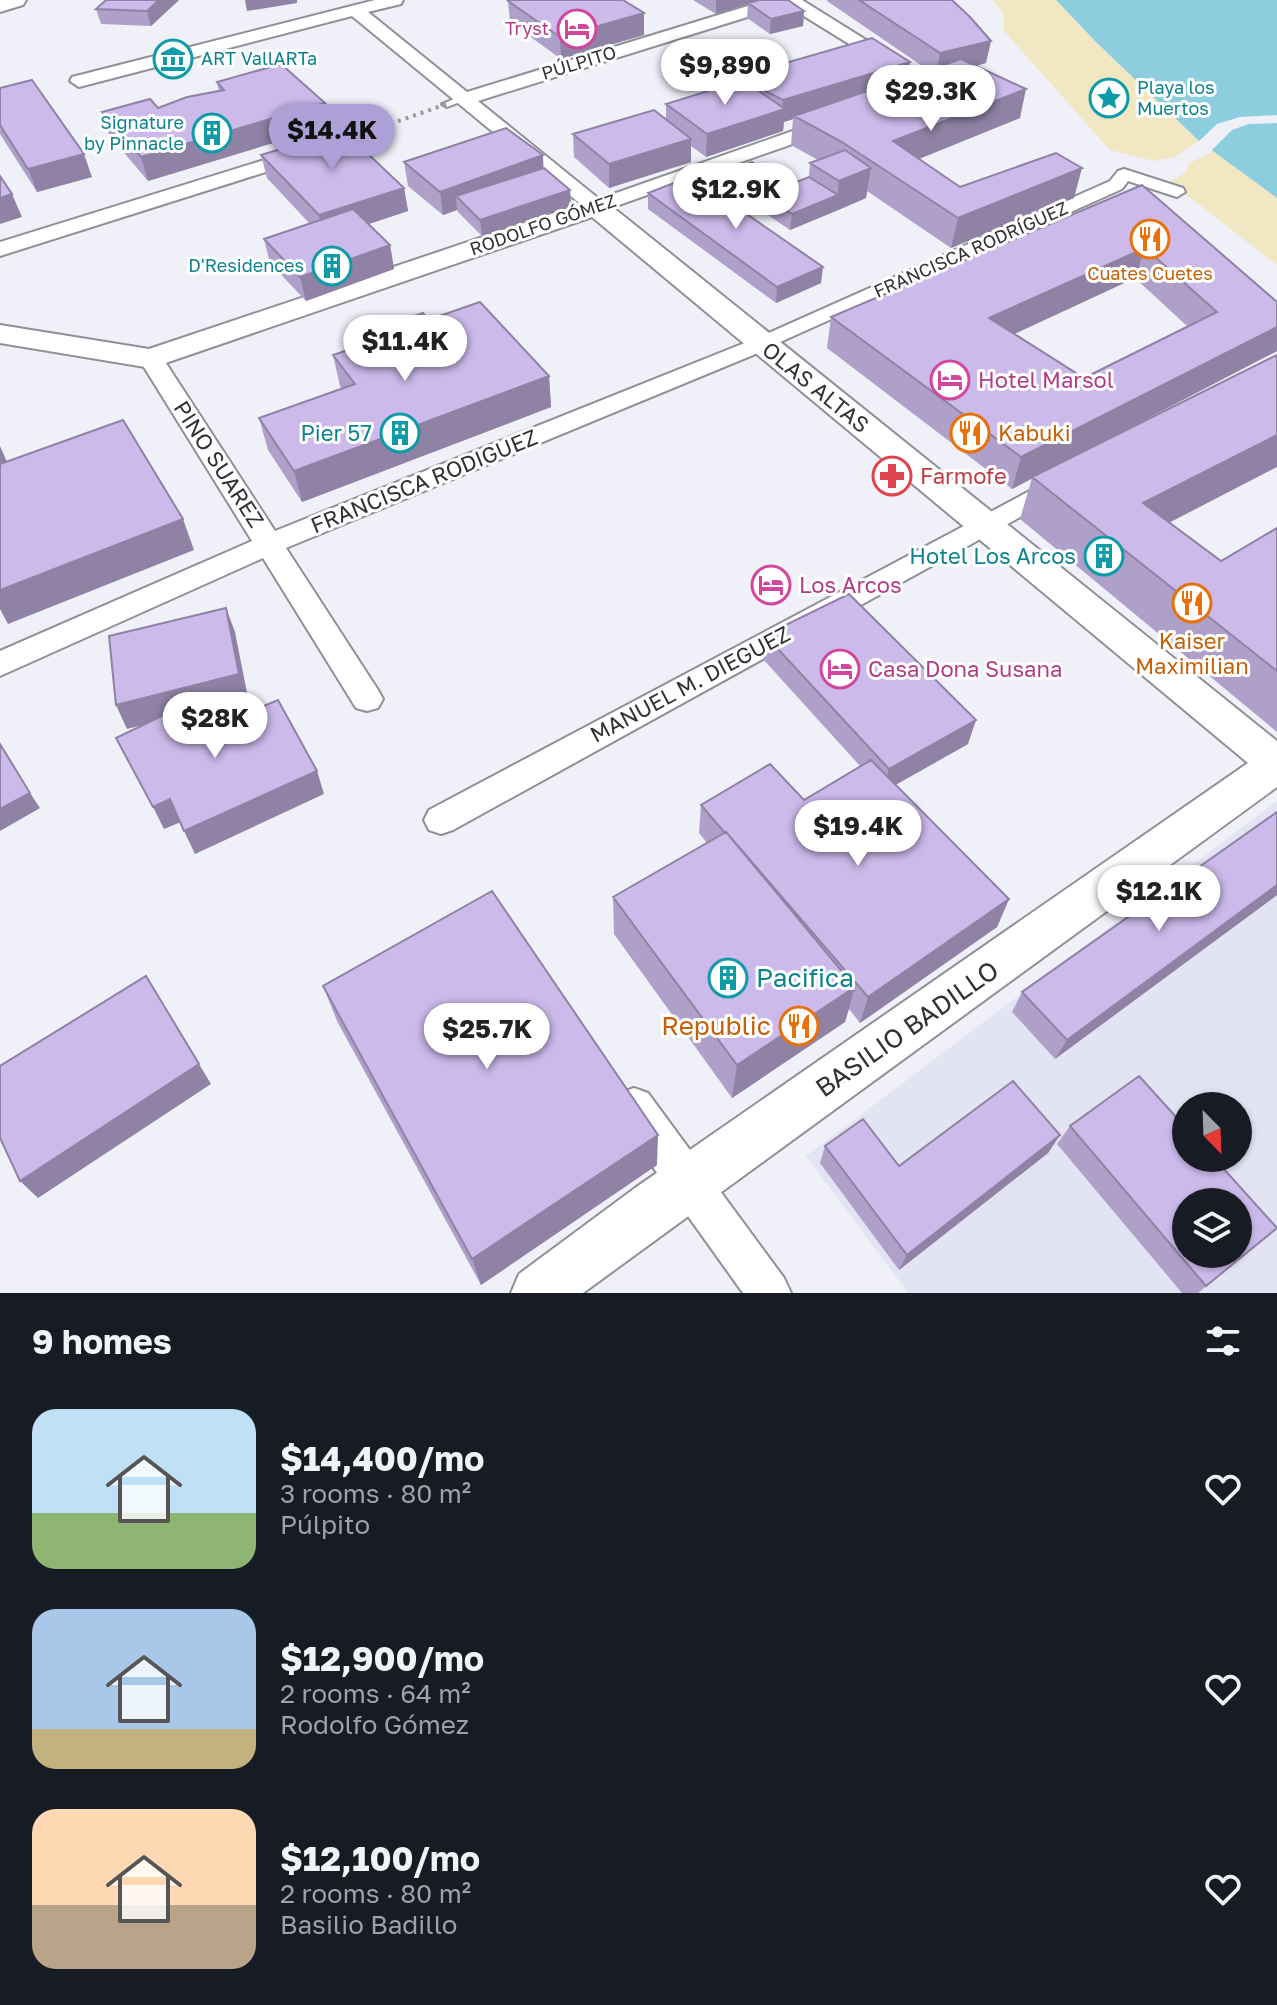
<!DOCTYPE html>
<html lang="en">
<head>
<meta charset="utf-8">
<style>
	body { margin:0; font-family:"Golos Text",sans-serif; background:#20242c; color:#f1f3f6; height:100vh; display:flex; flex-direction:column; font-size:30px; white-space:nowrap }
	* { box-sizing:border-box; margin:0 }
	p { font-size:26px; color:#9ea1a6 }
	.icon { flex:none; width:44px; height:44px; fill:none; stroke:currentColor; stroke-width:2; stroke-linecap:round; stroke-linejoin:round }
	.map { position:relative; height:1293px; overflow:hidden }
	.details { display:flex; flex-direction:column; background:#171b24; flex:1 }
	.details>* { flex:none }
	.needle { width:52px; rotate:157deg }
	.tools { position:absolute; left:1172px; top:1092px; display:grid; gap:16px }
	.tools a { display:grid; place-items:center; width:80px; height:80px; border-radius:50%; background:#171b24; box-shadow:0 2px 6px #0004; font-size:40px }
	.price { position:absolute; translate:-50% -68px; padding:0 18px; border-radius:28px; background:#fff; color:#222; font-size:26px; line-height:52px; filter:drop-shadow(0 2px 4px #0008) }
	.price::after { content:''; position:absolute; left:50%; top:48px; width:24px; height:18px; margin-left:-12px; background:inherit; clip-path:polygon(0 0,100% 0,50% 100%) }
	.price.selected { background:#aca0d7; color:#111 }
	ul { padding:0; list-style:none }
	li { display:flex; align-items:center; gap:24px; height:200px; padding:0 32px }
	li span { display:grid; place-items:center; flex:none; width:224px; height:160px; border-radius:24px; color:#555 }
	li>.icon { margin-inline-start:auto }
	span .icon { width:96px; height:96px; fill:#fffc; stroke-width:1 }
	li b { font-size:34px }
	h2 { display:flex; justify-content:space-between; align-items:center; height:96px; padding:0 32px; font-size:34px }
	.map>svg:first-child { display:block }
</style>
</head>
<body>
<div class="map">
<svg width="1277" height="1293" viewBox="0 0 1277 1293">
	<rect width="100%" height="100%" fill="#eff0f8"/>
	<path fill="#e3e4f3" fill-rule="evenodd" d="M 1277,801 L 1277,1293 L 908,1293 L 806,1156 ZM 1186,1106 L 1238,1106 L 1238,1158 L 1186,1158 ZM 1186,1202 L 1238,1202 L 1238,1254 L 1186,1254 Z"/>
	<path fill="#f1e7c2" d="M 992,0 L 1056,0 L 1095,41 L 1199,141 L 1174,157 L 1154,161 L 1110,150 L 1004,31 L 1004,14 Z
		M 1213,151 L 1277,198 L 1277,265 L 1170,182 L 1186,172 L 1188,164 Z"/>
	<path fill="#8dcede" d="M 1056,0 L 1277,0 L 1277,198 L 1199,141 L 1095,41 Z"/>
	<path fill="#eff0f8" d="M 1277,115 L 1277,123 L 1249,124 L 1232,130 L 1209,153 L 1196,144 L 1217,124 L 1240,117 Z"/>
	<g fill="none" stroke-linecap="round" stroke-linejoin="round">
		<g stroke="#8f9097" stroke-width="4">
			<path id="service" d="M 459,97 L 468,99 L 447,107 L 442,104 Z"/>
		</g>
		<g stroke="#8f9097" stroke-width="4">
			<path id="pedestrian" d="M 1124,169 L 1183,188 L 1185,192 L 1177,197 L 1128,181 L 1122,189 L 769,347 L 755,347 L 752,343 L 755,339 L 1110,181 L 1118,171 Z"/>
		</g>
		<g stroke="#8f9097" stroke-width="4">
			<path id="minor" d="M 375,0 L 403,0 L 401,4 L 368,12 L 467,92 L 767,0 L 802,0 L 943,88 L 941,92 L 927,92 L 786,5 L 478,101 L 599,199 L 824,120 L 838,120 L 841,124 L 838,128 L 596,213 L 589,211 L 352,16 L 79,87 L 70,81 L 72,77 Z
				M 303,148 L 310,150 L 313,154 L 310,158 L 0,256 L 0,242 Z
				M 762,336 L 770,338 L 774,343 L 770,348 L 286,548 L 378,690 L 383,699 L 378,708 L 367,711 L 356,708 L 263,558 L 0,676 L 0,651 L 252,541 L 139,359 L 142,354 L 160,354 L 275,531 Z
				M 1060,475 L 1069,478 L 1073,484 L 1069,490 L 453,830 L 441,834 L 429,830 L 424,820 L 429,810 Z
				M 634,1088 L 648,1093 L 784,1278 L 791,1293 L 743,1293 L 620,1121 L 614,1107 L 620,1093 Z"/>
		</g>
		<g stroke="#8f9097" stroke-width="4">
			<path id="tertiary" d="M 596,199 L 605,201 L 1277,741 L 1277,787 L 583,1293 L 511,1293 L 519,1274 L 635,1188 L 1248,763 L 592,217 L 151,368 L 0,343 L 0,325 L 149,349 Z"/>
		</g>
		<g stroke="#8f9097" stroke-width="4">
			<path id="primary" d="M 0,0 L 26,0 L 23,5 L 0,12 Z"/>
		</g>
		<use href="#service" fill="#fff" fill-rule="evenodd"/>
		<use href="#pedestrian" fill="#fff" fill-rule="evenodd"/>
		<use href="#minor" fill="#fff" fill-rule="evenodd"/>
		<use href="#tertiary" fill="#fff" fill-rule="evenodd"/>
		<use href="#primary" fill="#fff" fill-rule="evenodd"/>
		<path stroke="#99999f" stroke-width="4" stroke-dasharray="3 5" stroke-linecap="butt" d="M 330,145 L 447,104"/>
	</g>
	<path fill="#afa0ca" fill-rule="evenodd" d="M 106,0 L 179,0 L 151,26 L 101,24 L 96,9 Z
		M 693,0 L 788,0 L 804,11 L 803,26 L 770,34 L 747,18 L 748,4 L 716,14 Z
		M 827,0 L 952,0 L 986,63 L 976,66 L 1020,118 L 919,159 L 960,187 L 1074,198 L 951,248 L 867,191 L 866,198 L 790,230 L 762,211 L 762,209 L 758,210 L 742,200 L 732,204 L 821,283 L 776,303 L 648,209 L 648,193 L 706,186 L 707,178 L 786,184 L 786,186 L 809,177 L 810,163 L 818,160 L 791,145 L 793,119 L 784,122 L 783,131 L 706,157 L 691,146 L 691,162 L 609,188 L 574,157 L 573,134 L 666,120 L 666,104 L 746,83 L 747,74 L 910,62 L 908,77 L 928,70 L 827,1 Z
		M 508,1 L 644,13 L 644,35 L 561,59 L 510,22 Z
		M 217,82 L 325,103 L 329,126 L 148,181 L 109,135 L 102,112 L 158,108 L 219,91 Z
		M 0,88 L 92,177 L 37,192 L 0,134 Z
		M 261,155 L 404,188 L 408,211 L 368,224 L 390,245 L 394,269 L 306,301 L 270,263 L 264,239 L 310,224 L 267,178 Z
		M 404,162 L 544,168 L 570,190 L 571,206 L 482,236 L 458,212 L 457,210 L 443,215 L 408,186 Z
		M 1142,185 L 1277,302 L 1277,351 L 1085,450 L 1169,522 L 1221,561 L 1277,528 L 1277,732 L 1020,519 L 1032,478 L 1012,489 L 827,348 L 831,317 ZM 1135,278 L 1187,326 L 1084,378 L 1014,334 Z
		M 428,320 L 549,376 L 551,407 L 302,502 L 268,450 L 259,418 L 342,389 L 340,386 L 333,355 L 370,342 L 368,332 Z
		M 765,635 L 968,744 L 895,785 L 1009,899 L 997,927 L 860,1023 L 849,1009 L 845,1022 L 732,1098 L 614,934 L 613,897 L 707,843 L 699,833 L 701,805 L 804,800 L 860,766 L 763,659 Z
		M 1277,812 L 1277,895 L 1055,1059 L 1012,1012 L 1022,992 Z
		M 323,986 L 657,1165 L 481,1285 L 337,1021 Z
		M 1070,1126 L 1277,1228 L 1198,1293 L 1182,1293 L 1057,1144 Z
		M 1060,1135 L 1048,1153 L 899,1270 L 820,1163 L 825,1146 L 899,1166 Z"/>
	<path fill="#8f82a4" d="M 159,0 L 179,0 L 151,26 L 147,11 Z
		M 245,0 L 297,0 L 297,3 L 247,11 Z
		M 716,0 L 760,0 L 716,14 Z
		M 804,11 L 803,26 L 770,34 L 771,19 Z
		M 644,13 L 644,35 L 561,59 L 560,37 Z
		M 991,41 L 986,63 L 936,76 L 940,53 Z
		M 910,62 L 907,84 L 794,116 L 793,119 L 784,122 L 783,131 L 706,157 L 707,134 L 783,109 L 783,100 Z
		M 1026,89 L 1020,118 L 889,171 L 893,141 Z
		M 325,103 L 329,126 L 148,181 L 141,157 Z
		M 691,139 L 691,162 L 609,188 L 609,164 Z
		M 84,154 L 92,177 L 37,192 L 28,169 Z
		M 543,155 L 544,178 L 456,196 L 457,210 L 443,215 L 440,192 Z
		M 871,168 L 866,198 L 836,211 L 839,181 Z
		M 1082,168 L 1074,198 L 951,248 L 958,218 Z
		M 743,184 L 742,200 L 724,207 L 725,191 Z
		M 786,184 L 785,200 L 763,195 L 762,209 L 758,210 L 759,194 Z
		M 404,188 L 408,211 L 324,239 L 319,215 Z
		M 570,190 L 571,206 L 482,236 L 480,220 Z
		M 12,194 L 22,217 L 0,224 L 0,198 Z
		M 838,195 L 836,211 L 790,230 L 792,214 Z
		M 390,245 L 394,269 L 306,301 L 300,277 Z
		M 1145,248 L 1135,278 L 982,349 L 989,318 Z
		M 823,267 L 821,283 L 776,303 L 777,287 Z
		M 1277,327 L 1277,351 L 1012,489 L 1021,457 Z
		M 549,376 L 551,407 L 302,502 L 294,471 Z
		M 1277,435 L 1277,467 L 1126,545 L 1143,503 Z
		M 0,446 L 16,482 L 0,488 Z
		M 183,519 L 194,550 L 8,624 L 0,609 L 0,590 Z
		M 226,608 L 235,632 L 248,698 L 127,729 L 116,705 Z
		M 976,720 L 968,744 L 883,792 L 889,769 Z
		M 317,771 L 324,794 L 195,854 L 184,831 Z
		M 30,793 L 40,808 L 0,831 L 0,809 Z
		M 170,799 L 181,822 L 164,829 L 153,807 Z
		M 1277,885 L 1277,895 L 1055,1059 L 1067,1040 Z
		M 1009,899 L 997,927 L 860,1023 L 868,997 Z
		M 146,976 L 211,1084 L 38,1198 L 20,1181 Z
		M 855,987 L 845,1022 L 732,1098 L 737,1065 Z
		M 658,1135 L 657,1165 L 481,1285 L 472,1259 Z
		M 1060,1135 L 1048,1153 L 899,1270 L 907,1255 Z"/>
	<path fill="#ccbaeb" stroke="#8f82a4" stroke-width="2" fill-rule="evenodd" d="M 106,0 L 159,0 L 147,11 L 96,9 Z
		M 511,0 L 623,0 L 644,13 L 560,37 L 508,1 Z
		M 760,0 L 788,0 L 804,11 L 771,19 L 748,3 Z
		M 859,0 L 952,0 L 970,17 L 991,41 L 940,53 Z
		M 872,38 L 910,62 L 783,100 L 765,91 L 747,74 Z
		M 961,59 L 1026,89 L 893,141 L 960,187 L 1056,153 L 1082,168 L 958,218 L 842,142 L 794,116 Z
		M 281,64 L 325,103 L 141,157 L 102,112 L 150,99 L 158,108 L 187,97 L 224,90 L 217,82 Z
		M 32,80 L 84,154 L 28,169 L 0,125 L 0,88 Z
		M 743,80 L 785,109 L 707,134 L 666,104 Z
		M 654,110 L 691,139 L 609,164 L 573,134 Z
		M 506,128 L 543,155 L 440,192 L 404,162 Z
		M 343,130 L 404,188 L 319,215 L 261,155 Z
		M 845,150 L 871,168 L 839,181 L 810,163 Z
		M 752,162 L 786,184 L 759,194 L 743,184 L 725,191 L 707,178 Z
		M 544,168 L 570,190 L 480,220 L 456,196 Z
		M 0,176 L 12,194 L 0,198 Z
		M 692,176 L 823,267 L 777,287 L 648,193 Z
		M 809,177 L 838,195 L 792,214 L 763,195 Z
		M 1142,185 L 1277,302 L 1277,327 L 1021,457 L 831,317 ZM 1145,248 L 1217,312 L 1084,378 L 989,318 Z
		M 353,209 L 390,245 L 300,277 L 264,239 Z
		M 480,302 L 549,376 L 294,471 L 259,418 L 355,384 L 333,355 L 375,341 L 368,332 L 423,313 L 428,320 Z
		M 1277,355 L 1277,435 L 1143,503 L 1221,561 L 1277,528 L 1277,671 L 1032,477 Z
		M 123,420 L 183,519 L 0,590 L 0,464 Z
		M 849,594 L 976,720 L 889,769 L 765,635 Z
		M 226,608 L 239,674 L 116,705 L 109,636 Z
		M 195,700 L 212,728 L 278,700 L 317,771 L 184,831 L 170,799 L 153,807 L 116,738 Z
		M 0,744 L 30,793 L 0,809 Z
		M 871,760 L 1009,899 L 868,997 L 726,832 L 725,833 L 701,805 L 770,764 L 804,800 Z
		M 1277,812 L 1277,885 L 1067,1040 L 1022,992 Z
		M 726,832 L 855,987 L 737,1065 L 613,897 Z
		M 492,891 L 658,1135 L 472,1259 L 323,986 Z
		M 146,976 L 199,1064 L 20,1181 L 0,1138 L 0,1066 Z
		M 1139,1076 L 1186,1128 L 1186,1158 L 1214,1158 L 1277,1228 L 1206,1286 L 1070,1126 ZM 1186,1202 L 1238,1202 L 1238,1254 L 1186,1254 Z
		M 1013,1081 L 1060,1135 L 907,1255 L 825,1146 L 863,1119 L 899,1166 Z"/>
	<defs>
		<g id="hotel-ring" transform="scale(2)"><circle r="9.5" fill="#fff" stroke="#d1479c" stroke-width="1.5"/><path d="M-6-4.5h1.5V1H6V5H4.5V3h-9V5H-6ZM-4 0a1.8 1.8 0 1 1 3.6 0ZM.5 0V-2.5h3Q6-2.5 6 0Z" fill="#d1479c"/></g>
		<g id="museum-ring" transform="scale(2)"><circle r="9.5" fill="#fff" stroke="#0f9aa8" stroke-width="1.5"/><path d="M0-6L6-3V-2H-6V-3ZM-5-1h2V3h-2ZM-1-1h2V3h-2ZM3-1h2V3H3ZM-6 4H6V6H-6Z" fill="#0f9aa8"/></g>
		<g id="sight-ring" transform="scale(2)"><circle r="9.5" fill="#fff" stroke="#0f9aa8" stroke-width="1.5"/><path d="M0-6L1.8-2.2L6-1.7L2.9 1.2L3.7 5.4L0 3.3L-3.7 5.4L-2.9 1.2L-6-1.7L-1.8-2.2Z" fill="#0f9aa8"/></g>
		<g id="building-ring" transform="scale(2)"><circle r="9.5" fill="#fff" stroke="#0f9aa8" stroke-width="1.5"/><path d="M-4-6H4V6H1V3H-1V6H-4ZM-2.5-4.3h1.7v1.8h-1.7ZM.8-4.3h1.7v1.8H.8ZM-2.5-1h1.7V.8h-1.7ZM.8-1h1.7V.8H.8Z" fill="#0f9aa8"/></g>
		<g id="restaurant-ring" transform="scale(2)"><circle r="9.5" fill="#fff" stroke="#e8710a" stroke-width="1.5"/><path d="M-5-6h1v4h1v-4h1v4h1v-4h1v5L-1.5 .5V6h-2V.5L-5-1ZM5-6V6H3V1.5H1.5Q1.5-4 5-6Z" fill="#e8710a"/></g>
		<g id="pharmacy-ring" transform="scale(2)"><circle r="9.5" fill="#fff" stroke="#e0444e" stroke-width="1.5"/><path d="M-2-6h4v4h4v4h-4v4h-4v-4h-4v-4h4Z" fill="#e0444e"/></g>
	</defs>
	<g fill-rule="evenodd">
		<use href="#hotel-ring" x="577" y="29"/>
		<use href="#museum-ring" x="173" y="59"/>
		<use href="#sight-ring" x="1109" y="98"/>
		<use href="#building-ring" x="212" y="133"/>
		<use href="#restaurant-ring" x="1150" y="239"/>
		<use href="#building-ring" x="332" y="266"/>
		<use href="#hotel-ring" x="950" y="380"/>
		<use href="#building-ring" x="400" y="433"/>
		<use href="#restaurant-ring" x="970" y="433"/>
		<use href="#pharmacy-ring" x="892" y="476"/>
		<use href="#building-ring" x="1104" y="556"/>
		<use href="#hotel-ring" x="771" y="585"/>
		<use href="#restaurant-ring" x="1192" y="603"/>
		<use href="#hotel-ring" x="840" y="669"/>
		<use href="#building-ring" x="728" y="978"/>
		<use href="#restaurant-ring" x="799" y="1026"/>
	</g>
	<g text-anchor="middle" stroke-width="6" stroke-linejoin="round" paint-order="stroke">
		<g font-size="18" fill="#b23c85" stroke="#fff" text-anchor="end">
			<text x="549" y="35">Tryst</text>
		</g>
		<g font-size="18" fill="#0d838f" stroke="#fff" text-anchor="start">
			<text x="201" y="65">ART VallARTa</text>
			<text x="1137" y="94">Playa los<tspan x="1137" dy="21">Muertos</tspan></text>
			<text x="184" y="129" text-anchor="end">Signature<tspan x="184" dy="21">by Pinnacle</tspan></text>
			<text x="304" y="272" text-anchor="end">D'Residences</text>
		</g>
		<g font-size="18" fill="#323236" stroke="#fff">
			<text transform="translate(579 63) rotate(-17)" y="6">PÚLPITO</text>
			<text transform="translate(543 225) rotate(-19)" y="6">RODOLFO GÓMEZ</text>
			<text transform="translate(971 250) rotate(-24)" y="6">FRANCISCA RODRÍGUEZ</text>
		</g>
		<g font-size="18" fill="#c56008" stroke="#fff">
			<text x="1150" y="280">Cuates Cuetes</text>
		</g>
		<g font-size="22" fill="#b23c85" stroke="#fff" text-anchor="start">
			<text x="978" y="388">Hotel Marsol</text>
			<text x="799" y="593">Los Arcos</text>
			<text x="868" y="677">Casa Dona Susana</text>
		</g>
		<g font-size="22" fill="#323236" stroke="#fff">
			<text transform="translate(816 387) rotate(39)" y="8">OLAS ALTAS</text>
			<text transform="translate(219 464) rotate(57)" y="8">PINO SUAREZ</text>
			<text transform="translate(424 481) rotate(-22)" y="8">FRANCISCA RODIGUEZ</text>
			<text transform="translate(690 684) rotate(-28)" y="8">MANUEL M. DIEGUEZ</text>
		</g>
		<g font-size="22" fill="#0d838f" stroke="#fff" text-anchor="end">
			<text x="372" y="441">Pier 57</text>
			<text x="1076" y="564">Hotel Los Arcos</text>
		</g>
		<g font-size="22" fill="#c56008" stroke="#fff" text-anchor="start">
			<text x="998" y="441">Kabuki</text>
			<text x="1192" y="649" text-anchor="middle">Kaiser<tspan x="1192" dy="25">Maximilian</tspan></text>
		</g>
		<g font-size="22" fill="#be3a42" stroke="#fff" text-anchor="start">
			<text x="920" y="484">Farmofe</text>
		</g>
		<g font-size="26" fill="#0d838f" stroke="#fff" text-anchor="start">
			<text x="756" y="987">Pacifica</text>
		</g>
		<g font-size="26" fill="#c56008" stroke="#fff" text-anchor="end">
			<text x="771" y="1035">Republic</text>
		</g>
		<g font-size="26" fill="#323236" stroke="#fff">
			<text transform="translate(907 1029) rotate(-35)" y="9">BASILIO BADILLO</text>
		</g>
	</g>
</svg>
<div class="tools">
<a><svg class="needle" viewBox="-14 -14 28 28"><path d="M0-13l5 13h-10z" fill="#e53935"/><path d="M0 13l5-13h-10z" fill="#9ea1a6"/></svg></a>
<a><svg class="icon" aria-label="layers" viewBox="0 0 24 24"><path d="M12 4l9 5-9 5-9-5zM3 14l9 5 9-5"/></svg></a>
</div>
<b class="price" style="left:725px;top:107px">$9,890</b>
<b class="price" style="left:931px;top:133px">$29.3K</b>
<b class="price selected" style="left:332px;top:172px">$14.4K</b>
<b class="price" style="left:736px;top:231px">$12.9K</b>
<b class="price" style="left:405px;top:383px">$11.4K</b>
<b class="price" style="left:215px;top:760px">$28K</b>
<b class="price" style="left:858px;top:868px">$19.4K</b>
<b class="price" style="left:1159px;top:933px">$12.1K</b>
<b class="price" style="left:487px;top:1071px">$25.7K</b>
</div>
<section class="details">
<h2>9 homes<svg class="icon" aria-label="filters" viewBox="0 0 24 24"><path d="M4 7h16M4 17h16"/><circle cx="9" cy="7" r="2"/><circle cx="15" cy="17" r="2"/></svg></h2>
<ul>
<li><span style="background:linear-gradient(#bfe0f5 65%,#8fb573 0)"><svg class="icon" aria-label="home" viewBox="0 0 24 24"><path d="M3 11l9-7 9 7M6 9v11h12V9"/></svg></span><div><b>$14,400/mo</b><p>3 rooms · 80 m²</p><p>Púlpito</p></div><svg class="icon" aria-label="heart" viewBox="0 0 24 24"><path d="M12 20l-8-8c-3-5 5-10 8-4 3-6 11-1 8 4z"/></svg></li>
<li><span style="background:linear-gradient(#a9c7e8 75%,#c2b280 0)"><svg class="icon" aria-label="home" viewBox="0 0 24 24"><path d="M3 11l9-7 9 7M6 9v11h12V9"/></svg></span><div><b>$12,900/mo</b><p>2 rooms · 64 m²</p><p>Rodolfo Gómez</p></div><svg class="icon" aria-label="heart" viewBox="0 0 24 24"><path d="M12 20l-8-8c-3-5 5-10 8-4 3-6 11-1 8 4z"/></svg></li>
<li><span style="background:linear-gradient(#ffd9b3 60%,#b9a48a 0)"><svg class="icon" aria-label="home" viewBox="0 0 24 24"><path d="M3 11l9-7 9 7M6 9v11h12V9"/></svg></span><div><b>$12,100/mo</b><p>2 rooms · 80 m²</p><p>Basilio Badillo</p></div><svg class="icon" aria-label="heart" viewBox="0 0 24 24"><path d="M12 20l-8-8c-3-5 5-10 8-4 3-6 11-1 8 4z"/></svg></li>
</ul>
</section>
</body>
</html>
